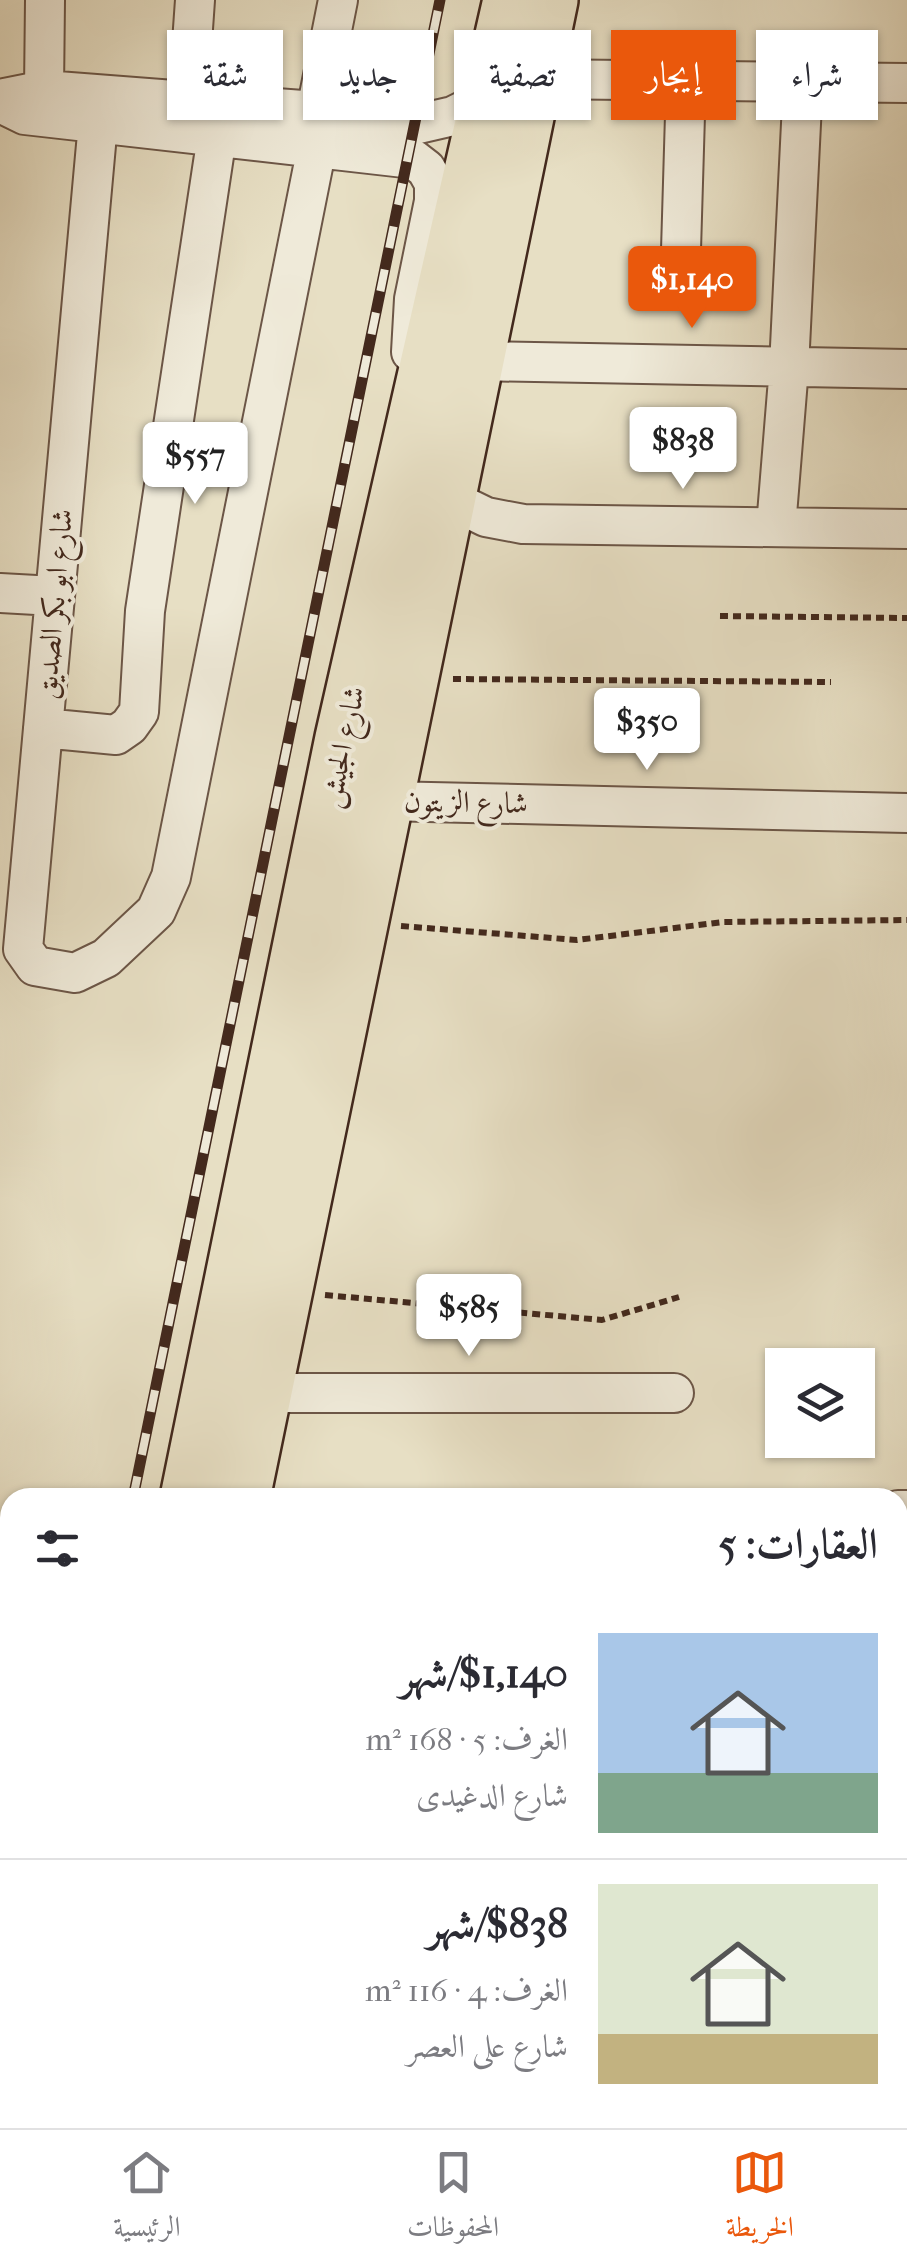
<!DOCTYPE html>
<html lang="ar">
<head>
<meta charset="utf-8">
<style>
	body { margin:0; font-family:"IM FELL French Canon",Amiri,serif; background:#f7f7f7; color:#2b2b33; direction:rtl; height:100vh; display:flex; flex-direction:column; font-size:38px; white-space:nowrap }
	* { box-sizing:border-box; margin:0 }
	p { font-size:32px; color:#7c7c81 }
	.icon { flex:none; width:55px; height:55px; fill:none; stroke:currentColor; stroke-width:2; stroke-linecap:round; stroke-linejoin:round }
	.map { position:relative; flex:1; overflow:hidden; direction:ltr }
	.drawer { position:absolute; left:0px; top:1488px; width:908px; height:642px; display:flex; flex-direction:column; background:#fff; border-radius:30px 30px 0 0; box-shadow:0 2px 8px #0004; direction:rtl }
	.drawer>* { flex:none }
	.top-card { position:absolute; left:30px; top:30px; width:848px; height:90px; direction:rtl; display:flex; gap:20px }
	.buttons { position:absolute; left:765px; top:1348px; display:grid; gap:20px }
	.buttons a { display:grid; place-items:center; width:110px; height:110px; border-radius:0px; background:#fff; box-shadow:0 2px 8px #0004; font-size:50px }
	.price { position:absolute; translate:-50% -85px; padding:0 22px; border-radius:10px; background:#fff; color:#222; font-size:32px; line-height:65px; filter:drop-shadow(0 2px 5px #0008) }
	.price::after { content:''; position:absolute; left:50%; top:60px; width:30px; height:22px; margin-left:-15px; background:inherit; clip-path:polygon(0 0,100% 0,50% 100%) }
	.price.current { background:#ea580c; color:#fff }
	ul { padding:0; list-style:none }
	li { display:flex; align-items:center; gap:30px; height:250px; padding:0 30px }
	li+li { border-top:2px solid #e1e1e2 }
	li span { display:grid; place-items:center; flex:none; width:280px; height:200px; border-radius:0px; color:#555 }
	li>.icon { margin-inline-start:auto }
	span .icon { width:120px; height:120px; fill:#fffc; stroke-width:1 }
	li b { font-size:42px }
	h2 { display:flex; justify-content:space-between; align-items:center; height:120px; padding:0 30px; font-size:42px }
	.chip { padding:0 35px; border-radius:0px; background:#fff; box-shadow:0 2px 8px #0004; font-size:35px; line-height:90px }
	.chip.current { background:#ea580c; color:#fff }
	.dock { display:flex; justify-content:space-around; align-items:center; height:140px; border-top:2px solid #e1e1e2; background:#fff; font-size:28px; color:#7c7c81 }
	.dock a { display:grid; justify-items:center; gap:5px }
	.dock .current { color:#ea580c }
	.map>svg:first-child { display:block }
</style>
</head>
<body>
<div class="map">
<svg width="907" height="2128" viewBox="0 0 907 2128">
	<rect width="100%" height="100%" fill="#e7dfc4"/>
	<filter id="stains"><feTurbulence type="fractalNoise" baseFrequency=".002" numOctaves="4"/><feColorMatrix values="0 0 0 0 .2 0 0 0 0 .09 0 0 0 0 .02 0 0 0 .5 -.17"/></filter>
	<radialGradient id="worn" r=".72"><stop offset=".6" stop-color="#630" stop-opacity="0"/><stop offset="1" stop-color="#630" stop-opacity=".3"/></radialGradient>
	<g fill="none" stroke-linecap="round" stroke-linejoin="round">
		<g stroke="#6c5647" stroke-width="42">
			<path id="minor" d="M 534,79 L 907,83
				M 44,90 L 45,0
				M 0,99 L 44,90 L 316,111 L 414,125 L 453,116 L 475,105 L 494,87
				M 188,100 L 195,0
				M 0,103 L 25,115 L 413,159 L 426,169 L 434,183 L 434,201 L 414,299 L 411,352
				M 316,111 L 338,0
				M 98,123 L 23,949 L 35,966 L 75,973 L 106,958 L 156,911 L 171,877 L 317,147
				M 681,250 L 686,81
				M 476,361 L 907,369
				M 447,498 L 486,517 L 523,524 L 907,529
				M 776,527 L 789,367 L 803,83
				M 0,593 L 54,596
				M 43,728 L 116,735 L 129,726 L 139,712 L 145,611 L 217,136
				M 385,801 L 907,813
				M 264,1393 L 674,1393
				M 898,1510 L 907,1510
				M 898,1600 L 907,1599"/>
		</g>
		<g stroke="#43291d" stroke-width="60">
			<path id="primary" d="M 188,1498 L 343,738 L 511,0
				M 242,1498 L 550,0
				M 60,2128 L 62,2120
				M 113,2128 L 113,2120"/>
		</g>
		<path stroke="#43291d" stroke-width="6" stroke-dasharray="8 5" stroke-linecap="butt" d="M 720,616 L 907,618
			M 453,679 L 831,682
			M 401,926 L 577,940 L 723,922 L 907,920
			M 325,1295 L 602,1320 L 679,1297"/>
		<use href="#minor" stroke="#efead9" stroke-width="38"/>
		<use href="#primary" stroke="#e7dfc4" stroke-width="55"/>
		<g stroke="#43291d" stroke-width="11">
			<path id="rail" d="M 133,1498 L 440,0
				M 5,2128 L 10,2101"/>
		</g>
		<use href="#rail" stroke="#efead9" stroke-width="8" stroke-dasharray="22" stroke-linecap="butt"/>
	</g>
	<g text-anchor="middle" stroke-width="8" stroke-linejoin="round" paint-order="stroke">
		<g font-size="30" fill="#43291d" stroke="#efead9">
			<text transform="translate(54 604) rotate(-85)" y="10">شارع ابو بكر الصديق</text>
			<text transform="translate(342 747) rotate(-78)" y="10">شارع الجيش</text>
			<text transform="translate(466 802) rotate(1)" y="10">شارع الزيتون</text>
		</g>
	</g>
	<rect width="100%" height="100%" filter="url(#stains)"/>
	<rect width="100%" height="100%" fill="url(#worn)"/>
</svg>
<div class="buttons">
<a><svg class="icon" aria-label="layers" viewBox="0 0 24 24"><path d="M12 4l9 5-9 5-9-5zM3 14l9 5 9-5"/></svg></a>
</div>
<b class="price current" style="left:692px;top:331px">$1,140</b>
<b class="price" style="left:683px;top:492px">$838</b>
<b class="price" style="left:195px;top:507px">$557</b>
<b class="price" style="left:647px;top:773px">$350</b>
<b class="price" style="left:469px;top:1359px">$585</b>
<div class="top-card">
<a class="chip">شراء</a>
<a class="chip current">إيجار</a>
<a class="chip">تصفية</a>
<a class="chip">جديد</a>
<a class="chip">شقة</a>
</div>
<section class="drawer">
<h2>العقارات: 5<svg class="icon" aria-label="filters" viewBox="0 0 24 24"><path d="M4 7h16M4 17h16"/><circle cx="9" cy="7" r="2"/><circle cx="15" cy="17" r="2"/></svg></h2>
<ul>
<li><span style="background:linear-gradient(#a9c7e8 70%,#7fa58c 0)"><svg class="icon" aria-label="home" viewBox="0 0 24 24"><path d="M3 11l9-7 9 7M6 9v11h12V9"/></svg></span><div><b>$1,140/شهر</b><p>الغرف: 5 · 168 m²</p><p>شارع الدغيدى</p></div></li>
<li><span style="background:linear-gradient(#dfe7d0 75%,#c2b280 0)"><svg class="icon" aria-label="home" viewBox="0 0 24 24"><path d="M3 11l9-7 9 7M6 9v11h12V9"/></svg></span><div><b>$838/شهر</b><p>الغرف: 4 · 116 m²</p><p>شارع على العصر</p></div></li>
</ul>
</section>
</div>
<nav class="dock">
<a class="current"><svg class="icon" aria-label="map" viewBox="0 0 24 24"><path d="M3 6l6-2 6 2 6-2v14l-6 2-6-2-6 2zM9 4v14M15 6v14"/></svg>الخريطة</a>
<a><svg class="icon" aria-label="saved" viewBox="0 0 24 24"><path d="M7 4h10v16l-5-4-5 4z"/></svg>المحفوظات</a>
<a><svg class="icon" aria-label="home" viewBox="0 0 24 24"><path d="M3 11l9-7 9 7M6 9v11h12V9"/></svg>الرئيسية</a>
</nav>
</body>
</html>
